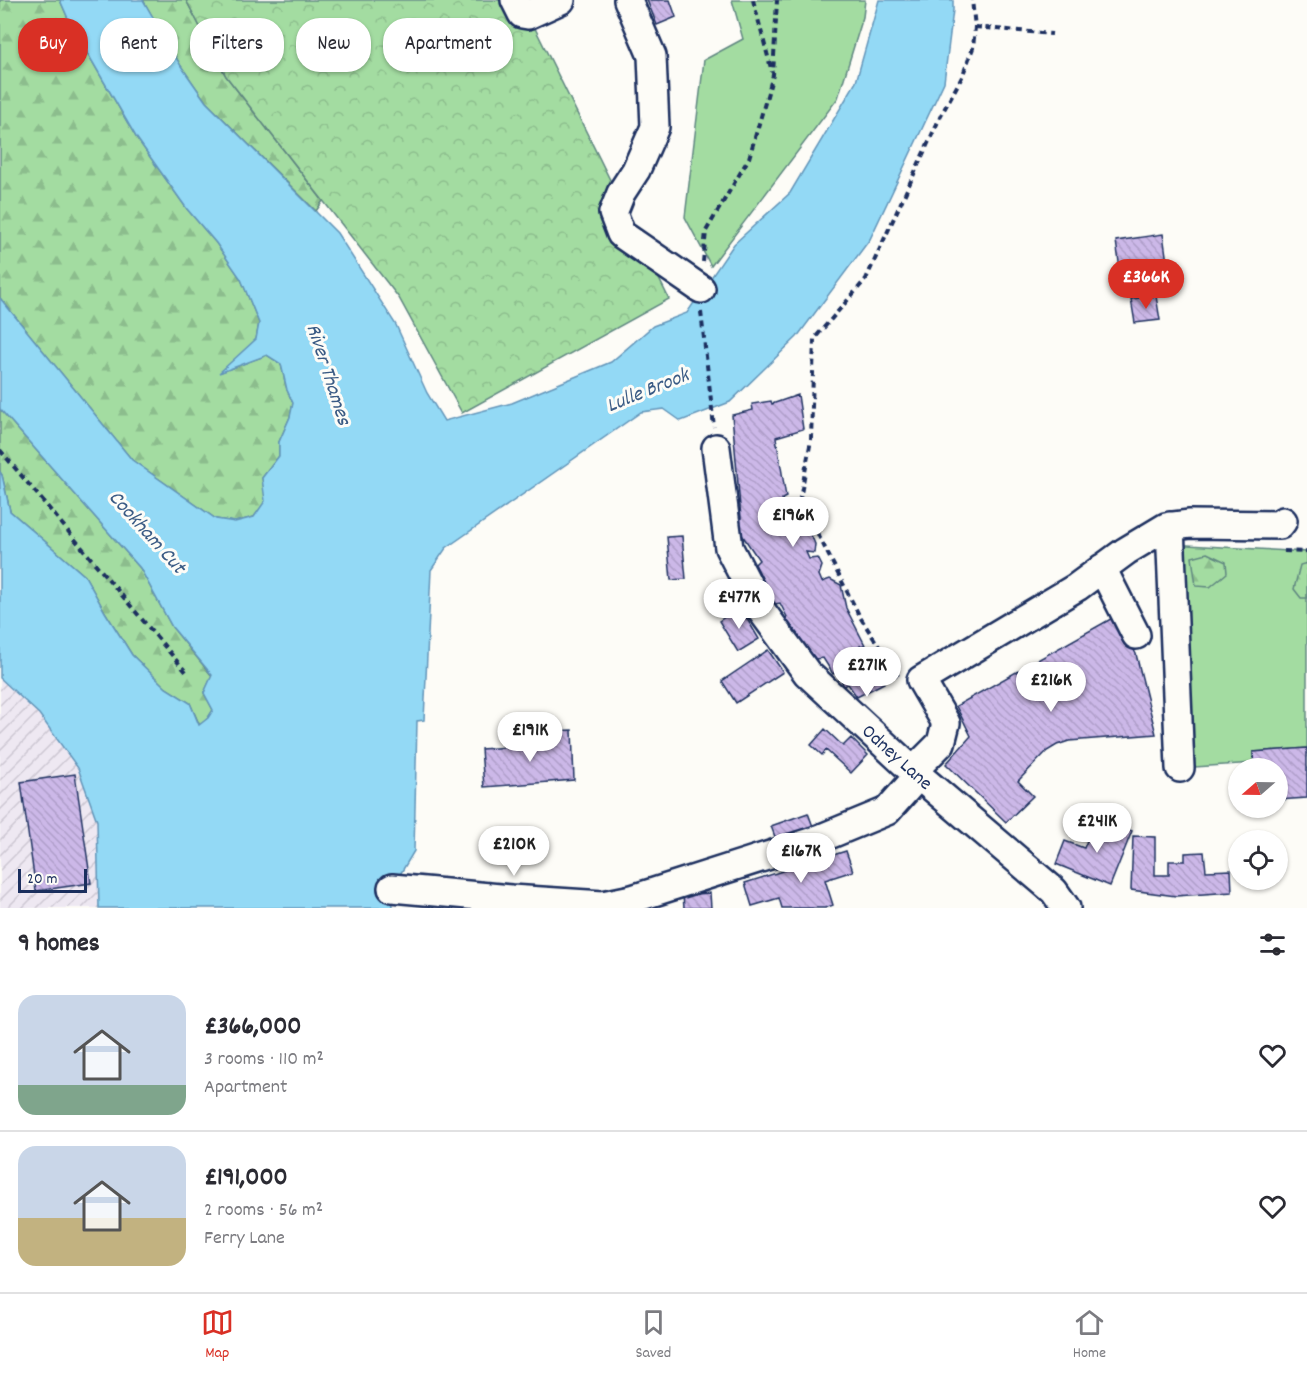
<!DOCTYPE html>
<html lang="en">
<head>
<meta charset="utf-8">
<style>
	body { margin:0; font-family:Dekko,sans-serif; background:#f2f2f3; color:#2b2b33; height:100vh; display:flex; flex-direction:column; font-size:22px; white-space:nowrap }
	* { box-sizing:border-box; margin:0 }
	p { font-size:20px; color:#7c7c81 }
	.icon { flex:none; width:33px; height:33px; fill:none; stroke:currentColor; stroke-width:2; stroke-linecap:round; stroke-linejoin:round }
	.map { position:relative; height:908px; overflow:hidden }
	.details { display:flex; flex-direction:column; background:#fff; flex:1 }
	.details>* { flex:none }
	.top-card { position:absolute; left:18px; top:18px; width:600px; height:54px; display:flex; gap:12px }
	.needle { width:39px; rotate:250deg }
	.buttons { position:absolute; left:1228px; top:758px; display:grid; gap:12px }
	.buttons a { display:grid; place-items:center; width:60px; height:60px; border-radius:50%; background:#fff; box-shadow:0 2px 4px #0004; font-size:30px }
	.scale { position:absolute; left:18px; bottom:15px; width:69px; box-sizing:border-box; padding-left:6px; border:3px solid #1b2f5e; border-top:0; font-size:16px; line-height:21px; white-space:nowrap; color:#1b2f5e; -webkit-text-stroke:4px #fdfcf7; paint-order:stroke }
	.price { position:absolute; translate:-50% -51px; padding:0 14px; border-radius:21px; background:#fff; color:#222; font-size:20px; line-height:39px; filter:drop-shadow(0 2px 3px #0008) }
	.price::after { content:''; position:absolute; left:50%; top:36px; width:18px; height:14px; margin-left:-9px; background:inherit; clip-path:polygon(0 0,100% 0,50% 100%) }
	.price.selected { background:#d93025; color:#fff }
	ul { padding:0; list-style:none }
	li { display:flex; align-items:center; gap:18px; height:150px; padding:0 18px }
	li+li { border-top:2px solid #e1e1e2 }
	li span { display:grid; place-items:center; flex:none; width:168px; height:120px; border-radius:18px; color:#555 }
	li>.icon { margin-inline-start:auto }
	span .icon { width:72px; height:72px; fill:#fffc; stroke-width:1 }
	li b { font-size:26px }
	h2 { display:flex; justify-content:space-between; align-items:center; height:72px; padding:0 18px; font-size:26px }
	.pill { padding:0 21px; border-radius:24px; background:#fff; box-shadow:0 2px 4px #0004; font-size:21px; line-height:54px }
	.pill.selected { background:#d93025; color:#fff }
	.dock { display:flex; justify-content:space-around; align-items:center; height:84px; border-top:2px solid #e1e1e2; background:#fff; font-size:16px; color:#7c7c81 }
	.dock a { display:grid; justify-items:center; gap:3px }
	.dock .selected { color:#d93025 }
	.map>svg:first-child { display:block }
</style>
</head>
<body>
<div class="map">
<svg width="1307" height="908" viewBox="0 0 1307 908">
	<defs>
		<pattern id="industrial-furrows" width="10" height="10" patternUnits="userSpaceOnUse" patternTransform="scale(1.5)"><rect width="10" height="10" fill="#eee8f2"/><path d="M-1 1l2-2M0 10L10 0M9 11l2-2" fill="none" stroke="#ccc7d2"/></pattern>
		<pattern id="forest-firs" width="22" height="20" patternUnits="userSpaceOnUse" patternTransform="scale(1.5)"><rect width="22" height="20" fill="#a3dca1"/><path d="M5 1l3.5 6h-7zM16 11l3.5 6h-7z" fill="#8cbd8d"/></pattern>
		<pattern id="park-crowns" width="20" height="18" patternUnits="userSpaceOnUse" patternTransform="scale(1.5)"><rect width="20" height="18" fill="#a3dca1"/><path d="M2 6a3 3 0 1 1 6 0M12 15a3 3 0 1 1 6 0" fill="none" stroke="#8cbd8d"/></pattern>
		<pattern id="building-back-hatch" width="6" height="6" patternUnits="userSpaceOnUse" patternTransform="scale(1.5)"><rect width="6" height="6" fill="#ccb8e8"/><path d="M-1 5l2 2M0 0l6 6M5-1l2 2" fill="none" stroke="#af9ec9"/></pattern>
	</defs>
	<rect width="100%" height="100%" fill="#fdfcf7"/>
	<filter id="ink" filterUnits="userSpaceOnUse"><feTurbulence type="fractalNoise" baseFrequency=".0167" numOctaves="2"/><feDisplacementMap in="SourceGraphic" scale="12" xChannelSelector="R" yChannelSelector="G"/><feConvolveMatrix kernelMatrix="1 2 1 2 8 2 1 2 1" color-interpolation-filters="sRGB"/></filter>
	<g filter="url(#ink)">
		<path fill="url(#industrial-furrows)" d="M 0,678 L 39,714 L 78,768 L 97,821 L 99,908 L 0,908 Z"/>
		<path fill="#a3dca1" stroke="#5f8680" stroke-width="1.5" d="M 732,0 L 865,0 L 863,17 L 838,98 L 711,266 L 685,217 L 704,60 L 743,39 Z
			M 1170,544 L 1307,552 L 1307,748 L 1253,752 L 1254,763 L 1180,768 Z"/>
		<path fill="url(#forest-firs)" stroke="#5f8680" stroke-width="1.5" d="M 0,0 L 60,0 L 70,23 L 136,137 L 187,209 L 216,243 L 241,279 L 259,323 L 256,340 L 221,372 L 267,355 L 281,364 L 287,390 L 293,403 L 290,417 L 279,442 L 279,456 L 262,478 L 266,501 L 254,517 L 235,522 L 216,519 L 132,460 L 0,298 Z
			M 143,0 L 186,0 L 226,76 L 323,201 L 316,211 L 206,102 L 181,66 Z
			M 0,409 L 140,568 L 172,627 L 212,676 L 204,693 L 213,710 L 208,718 L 200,726 L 190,703 L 166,688 L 132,655 L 105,612 L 85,576 L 10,511 L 2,475 L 0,472 Z
			M 1207,553 L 1226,562 L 1227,573 L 1210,587 L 1196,586 L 1192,557 Z
			M 1307,563 L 1307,598 L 1301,598 L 1294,589 L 1300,565 Z"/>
		<path fill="url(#park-crowns)" stroke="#5f8680" stroke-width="1.5" d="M 186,0 L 521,0 L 669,299 L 462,413 L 399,298 L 226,76 Z"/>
		<path fill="#93d9f5" stroke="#6395b9" stroke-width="1.5" d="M 60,0 L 143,0 L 181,66 L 206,102 L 337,233 L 396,325 L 427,393 L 444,421 L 512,403 L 611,362 L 653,326 L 687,313 L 734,244 L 790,193 L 856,82 L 879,0 L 953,0 L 953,10 L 944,82 L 870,239 L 797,337 L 730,402 L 681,421 L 664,409 L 641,412 L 446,548 L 431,570 L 424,720 L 417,721 L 414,851 L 392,888 L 393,908 L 99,908 L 97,821 L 78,768 L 39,714 L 0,678 L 0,472 L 2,475 L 10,511 L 85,576 L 105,612 L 132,655 L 166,688 L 190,703 L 199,725 L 208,718 L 213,710 L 204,693 L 212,675 L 172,627 L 140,568 L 0,409 L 0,298 L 132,460 L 216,519 L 235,522 L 254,517 L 265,501 L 262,478 L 279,456 L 279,442 L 290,417 L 293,403 L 287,390 L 281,364 L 267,355 L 219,373 L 256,339 L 259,323 L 241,279 L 216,243 L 187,209 L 136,137 L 70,23 Z"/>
		<path fill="url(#building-back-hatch)" stroke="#1b2f5e" stroke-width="1.5" d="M 647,0 L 670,0 L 676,17 L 657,25 Z
			M 1163,234 L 1169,277 L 1122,283 L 1116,241 Z
			M 1156,296 L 1160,320 L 1135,323 L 1131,299 Z
			M 798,395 L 803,429 L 776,437 L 786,497 L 782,499 L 788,527 L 806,527 L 812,537 L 815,544 L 814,553 L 806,552 L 809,559 L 818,558 L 822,566 L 819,575 L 822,582 L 830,579 L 841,585 L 846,608 L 865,645 L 860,646 L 884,683 L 857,697 L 848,684 L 844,686 L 837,672 L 833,674 L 823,658 L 815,659 L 785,619 L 787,617 L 780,603 L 775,604 L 755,564 L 759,560 L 736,526 L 741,518 L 732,415 L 753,410 L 752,404 L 771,401 L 772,404 Z
			M 682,536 L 686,579 L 671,580 L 667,537 Z
			M 740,607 L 759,639 L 738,652 L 719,621 Z
			M 1116,616 L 1136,654 L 1156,734 L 1069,741 L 1057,745 L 1047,751 L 1018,781 L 1033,796 L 1006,822 L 946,764 L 971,736 L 956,706 Z
			M 768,650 L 783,672 L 736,703 L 722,681 Z
			M 825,729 L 843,746 L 851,738 L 868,755 L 851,773 L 826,750 L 822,755 L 811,745 Z
			M 572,730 L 574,780 L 484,787 L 481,749 L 552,744 L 551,731 Z
			M 1307,748 L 1307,798 L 1278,800 L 1278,768 L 1254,768 L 1253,752 Z
			M 75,774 L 91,883 L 36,891 L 21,782 Z
			M 808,813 L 815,832 L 778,845 L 771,826 Z
			M 1111,823 L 1132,831 L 1110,886 L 1056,864 L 1065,841 L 1084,848 L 1092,828 L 1107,834 Z
			M 1133,836 L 1155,837 L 1155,875 L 1169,875 L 1169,861 L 1185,861 L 1185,853 L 1204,852 L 1206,871 L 1231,870 L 1232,892 L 1176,896 L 1131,890 Z
			M 846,851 L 853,871 L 825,880 L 833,905 L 825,908 L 782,908 L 779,898 L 752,906 L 745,883 Z
			M 710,893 L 711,908 L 684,908 L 683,895 Z"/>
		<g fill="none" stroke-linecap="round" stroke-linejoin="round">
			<g stroke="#1b2f5e" stroke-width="32">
				<path id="minor" d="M 515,0 L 522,14 L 528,15 L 561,0
					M 628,0 L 652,56 L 655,127 L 636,170 L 621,193 L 613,213 L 621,234 L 701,289
					M 716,448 L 729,548 L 761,610 L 807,673 L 913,771 L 1054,891 L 1066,908
					M 1170,526 L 1180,768
					M 1102,568 L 1136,635
					M 913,771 L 941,743 L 946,723 L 921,680 L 1077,587 L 1126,551 L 1166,527 L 1190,524 L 1280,525 L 1283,521
					M 392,888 L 511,899 L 603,905 L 632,899 L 814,841 L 887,811 L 919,775"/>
			</g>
			<path stroke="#1b2f5e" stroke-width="4" stroke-dasharray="6 4.5" stroke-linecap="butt" d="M 753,0 L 772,72
				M 975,27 L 1052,34
				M 703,262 L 706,231 L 749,158 L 773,75 L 777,0
				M 701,312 L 714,427
				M 0,450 L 187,673
				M 1284,551 L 1307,552
				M 898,676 L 860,617 L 800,499 L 811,440 L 814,339 L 866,279 L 941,115 L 962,77 L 973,48 L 975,27 L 972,0"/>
			<use href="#minor" stroke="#fdfcf7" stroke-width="27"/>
		</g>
	</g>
	<g text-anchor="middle" stroke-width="6" stroke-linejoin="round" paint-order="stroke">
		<g font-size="20" fill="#1b2f5e" stroke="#fdfcf7">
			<text transform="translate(898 756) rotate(42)" y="7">Odney Lane</text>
		</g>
		<g font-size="21" font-style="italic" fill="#395a84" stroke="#fdfcf7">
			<text transform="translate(330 374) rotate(72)" y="7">River Thames</text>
			<text transform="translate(647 389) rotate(-22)" y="7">Lulle Brook</text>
			<text transform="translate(148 531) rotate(48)" y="7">Cookham Cut</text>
		</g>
	</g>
</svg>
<div class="buttons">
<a><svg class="needle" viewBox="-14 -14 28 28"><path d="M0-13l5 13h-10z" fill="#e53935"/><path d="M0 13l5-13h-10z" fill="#7c7c81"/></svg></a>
<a><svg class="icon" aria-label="locate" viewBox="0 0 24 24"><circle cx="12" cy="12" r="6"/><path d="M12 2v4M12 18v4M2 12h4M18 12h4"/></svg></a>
</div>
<div class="scale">20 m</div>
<b class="price selected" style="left:1146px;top:310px">£366K</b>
<b class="price" style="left:793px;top:548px">£196K</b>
<b class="price" style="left:739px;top:630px">£477K</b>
<b class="price" style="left:867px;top:698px">£271K</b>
<b class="price" style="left:1051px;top:713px">£216K</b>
<b class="price" style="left:530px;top:763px">£191K</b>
<b class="price" style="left:1097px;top:854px">£241K</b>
<b class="price" style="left:514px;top:877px">£210K</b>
<b class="price" style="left:801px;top:884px">£167K</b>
<div class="top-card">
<a class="pill selected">Buy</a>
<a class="pill">Rent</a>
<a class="pill">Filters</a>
<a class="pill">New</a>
<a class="pill">Apartment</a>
</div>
</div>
<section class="details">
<h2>9 homes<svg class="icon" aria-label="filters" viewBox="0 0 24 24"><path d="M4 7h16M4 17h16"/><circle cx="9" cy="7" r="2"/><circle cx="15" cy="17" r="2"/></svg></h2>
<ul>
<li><span style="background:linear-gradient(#c9d6e8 75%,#7fa58c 0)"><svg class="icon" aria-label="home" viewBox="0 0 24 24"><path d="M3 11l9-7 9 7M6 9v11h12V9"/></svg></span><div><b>£366,000</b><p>3 rooms · 110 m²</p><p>Apartment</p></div><svg class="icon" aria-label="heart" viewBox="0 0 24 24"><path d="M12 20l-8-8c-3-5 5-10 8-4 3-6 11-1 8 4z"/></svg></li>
<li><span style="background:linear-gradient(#c9d6e8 60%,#c2b280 0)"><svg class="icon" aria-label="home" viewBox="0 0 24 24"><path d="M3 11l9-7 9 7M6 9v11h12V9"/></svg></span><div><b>£191,000</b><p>2 rooms · 56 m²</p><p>Ferry Lane</p></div><svg class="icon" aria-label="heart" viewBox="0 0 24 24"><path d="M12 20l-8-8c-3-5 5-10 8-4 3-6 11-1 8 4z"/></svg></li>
</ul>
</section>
<nav class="dock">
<a class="selected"><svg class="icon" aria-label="map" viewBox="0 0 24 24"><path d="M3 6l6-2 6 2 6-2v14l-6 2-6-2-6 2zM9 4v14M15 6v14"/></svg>Map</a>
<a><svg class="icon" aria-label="saved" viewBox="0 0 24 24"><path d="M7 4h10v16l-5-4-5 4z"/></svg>Saved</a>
<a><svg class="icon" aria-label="home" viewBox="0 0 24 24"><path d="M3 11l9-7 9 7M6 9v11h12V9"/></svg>Home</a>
</nav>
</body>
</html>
